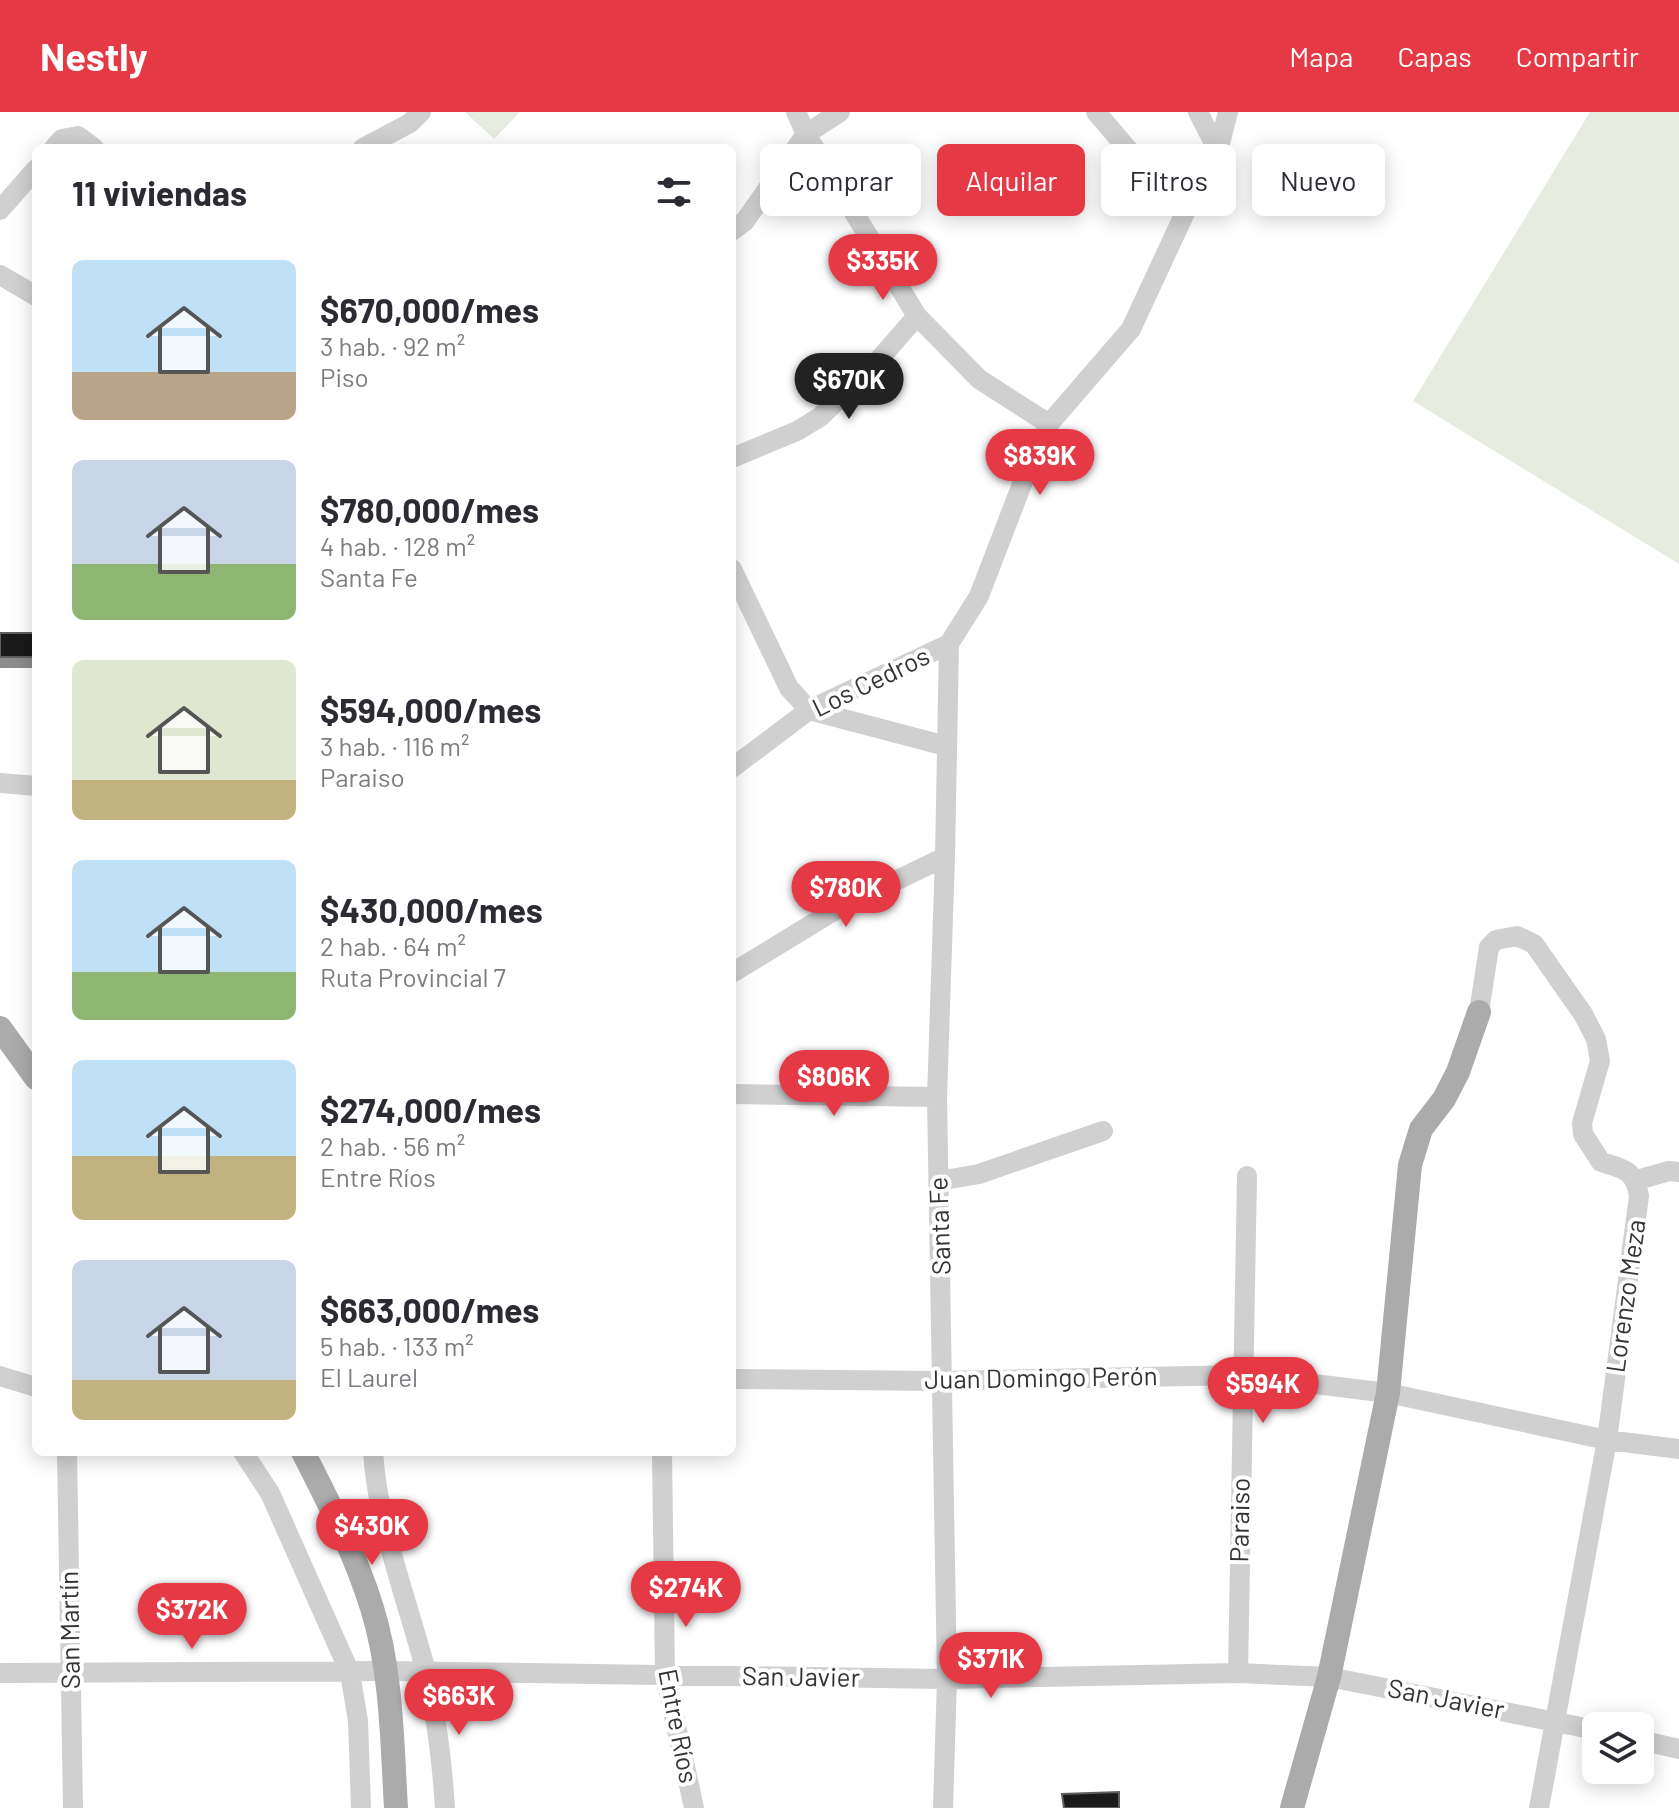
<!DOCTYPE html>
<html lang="es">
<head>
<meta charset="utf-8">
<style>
	body { margin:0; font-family:Barlow,sans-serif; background:#f2f2f3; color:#2b2b33; height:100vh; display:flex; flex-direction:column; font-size:30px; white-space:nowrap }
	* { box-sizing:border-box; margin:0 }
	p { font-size:26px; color:#7c7c81 }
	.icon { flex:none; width:44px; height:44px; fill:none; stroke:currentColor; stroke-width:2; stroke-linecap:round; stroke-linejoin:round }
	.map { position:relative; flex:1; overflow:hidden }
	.details { position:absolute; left:32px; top:32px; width:704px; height:1312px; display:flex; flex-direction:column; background:#fff; border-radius:12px; box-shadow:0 4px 20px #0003 }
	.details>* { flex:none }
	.banner { position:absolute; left:760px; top:32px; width:760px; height:72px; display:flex; gap:16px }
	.buttons { position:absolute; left:1582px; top:1600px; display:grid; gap:16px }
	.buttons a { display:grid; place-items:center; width:72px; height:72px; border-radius:12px; background:#fff; box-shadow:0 4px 20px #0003; font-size:40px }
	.price { position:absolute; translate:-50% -68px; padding:0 18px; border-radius:28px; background:#e63946; color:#fff; font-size:26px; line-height:52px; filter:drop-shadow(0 2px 4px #0008) }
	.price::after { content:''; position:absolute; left:50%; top:48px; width:24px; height:18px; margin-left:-12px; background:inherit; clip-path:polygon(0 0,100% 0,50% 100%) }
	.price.active { background:#222; color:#fff }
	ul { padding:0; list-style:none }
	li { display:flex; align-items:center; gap:24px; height:200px; padding:0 40px }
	li span { display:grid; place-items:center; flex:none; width:224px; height:160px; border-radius:12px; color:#555 }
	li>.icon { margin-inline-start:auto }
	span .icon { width:96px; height:96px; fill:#fffc; stroke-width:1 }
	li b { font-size:34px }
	h2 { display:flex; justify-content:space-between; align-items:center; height:96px; padding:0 40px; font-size:34px }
	.tag { padding:0 28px; border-radius:12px; background:#fff; box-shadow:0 4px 20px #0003; font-size:28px; line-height:72px }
	.tag.active { background:#e63946; color:#fff }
	header { display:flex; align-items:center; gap:48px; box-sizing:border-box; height:112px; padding:0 40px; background:#e63946; color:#fff }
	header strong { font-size:38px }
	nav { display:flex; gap:44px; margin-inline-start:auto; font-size:28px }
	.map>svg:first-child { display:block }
</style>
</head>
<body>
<header>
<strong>Nestly</strong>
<nav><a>Mapa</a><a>Capas</a><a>Compartir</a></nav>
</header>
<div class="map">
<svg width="1679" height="1696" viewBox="0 0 1679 1696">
	<rect width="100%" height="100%" fill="#fff"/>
	<path fill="#e6ecdf" d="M 465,0 L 520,0 L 494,27 Z
		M 1590,0 L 1679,0 L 1679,452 L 1413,289 Z"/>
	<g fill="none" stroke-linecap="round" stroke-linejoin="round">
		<path stroke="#d0d0d0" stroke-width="20" d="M 796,0 L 806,22 L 917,204 L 979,267 L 1049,312
			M 1096,0 L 1184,103
			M 1198,0 L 1218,39
			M 54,36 L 62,27 L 78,24 L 94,36
			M 363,36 L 410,11 L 421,0
			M 0,98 L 36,57
			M 732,119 L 745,109 L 806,22 L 840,0
			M 0,163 L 36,184
			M 732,346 L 797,319 L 820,305 L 875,252 L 917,204
			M 732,457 L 789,576 L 809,598 L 946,634
			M 732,656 L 809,598 L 949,532 L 979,484 L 1029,354 L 1049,312 L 1131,217 L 1184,103 L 1218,39 L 1228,0
			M 0,671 L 36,674
			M 732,861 L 837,797 L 945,745
			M 1479,900 L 1489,835 L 1496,828 L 1517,824 L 1534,832 L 1583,902 L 1596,927 L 1600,949 L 1582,1011 L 1583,1022 L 1601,1050 C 1624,1057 1635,1058 1639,1084 L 1607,1328 L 1539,1696
			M 732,982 L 937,985
			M 1637,1068 L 1669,1059 L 1679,1060
			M 939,1069 L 979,1062 L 1103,1019
			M 0,1264 L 36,1275
			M 732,1267 L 942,1269 L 1242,1263 L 1388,1281 L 1607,1328 L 1679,1337
			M 67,1340 L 73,1696
			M 243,1340 L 270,1381 L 350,1561 L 358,1609 L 361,1696
			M 373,1340 C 378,1414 406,1484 425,1556 C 436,1599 442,1651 445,1696
			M 662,1340 L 665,1563 L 694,1696
			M 0,1561 L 385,1559 L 947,1567 L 1238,1561 L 1329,1565 L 1596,1618
			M 1238,1561 L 1247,1064
			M 1640,1628 L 1679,1637
			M 943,1696 L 947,1567 L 937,985 L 945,745 L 949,532"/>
		<path stroke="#ababab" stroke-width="24" d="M 0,916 L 36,966
			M 303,1340 C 329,1391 355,1441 372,1496 C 392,1560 392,1630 396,1696
			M 1292,1696 L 1329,1565 L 1388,1281 L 1410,1053 L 1421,1017 L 1444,987 L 1458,960 L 1479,900"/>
	</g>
	<path fill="#8c8c8c" d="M 0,521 L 36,521 L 36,556 L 0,556 Z"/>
	<path fill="#1a1a1a" stroke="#5f5f5f" stroke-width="2" d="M 0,521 L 36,521 L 36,545 L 0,545 Z
		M 1119,1680 L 1119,1696 L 1064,1696 L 1062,1682 Z"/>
	<g text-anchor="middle" stroke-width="8" stroke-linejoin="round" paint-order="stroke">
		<g font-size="26" fill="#333" stroke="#fff">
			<text transform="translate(871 570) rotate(-26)" y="9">Los Cedros</text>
			<text transform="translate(940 1114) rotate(-92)" y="9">Santa Fe</text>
			<text transform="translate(1626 1184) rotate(-82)" y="9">Lorenzo Meza</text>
			<text transform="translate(1041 1266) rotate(-1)" y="9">Juan Domingo Perón</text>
			<text transform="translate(1240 1408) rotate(-89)" y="9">Paraiso</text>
			<text transform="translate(70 1518) rotate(-91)" y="9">San Martín</text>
			<text transform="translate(801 1565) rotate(1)" y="9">San Javier</text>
			<text transform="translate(1446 1587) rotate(11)" y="9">San Javier</text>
			<text transform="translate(678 1614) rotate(79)" y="9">Entre Ríos</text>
		</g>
	</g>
</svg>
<div class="buttons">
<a><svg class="icon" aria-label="layers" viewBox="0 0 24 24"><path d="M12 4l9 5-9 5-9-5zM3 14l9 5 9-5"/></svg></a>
</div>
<b class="price" style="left:883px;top:190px">$335K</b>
<b class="price active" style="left:849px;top:309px">$670K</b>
<b class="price" style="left:1040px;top:385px">$839K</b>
<b class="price" style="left:846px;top:817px">$780K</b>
<b class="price" style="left:834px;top:1006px">$806K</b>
<b class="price" style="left:1263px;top:1313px">$594K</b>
<b class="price" style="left:372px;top:1455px">$430K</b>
<b class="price" style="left:686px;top:1517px">$274K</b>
<b class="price" style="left:192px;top:1539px">$372K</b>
<b class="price" style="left:991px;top:1588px">$371K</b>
<b class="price" style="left:459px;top:1625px">$663K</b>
<div class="banner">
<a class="tag">Comprar</a>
<a class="tag active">Alquilar</a>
<a class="tag">Filtros</a>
<a class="tag">Nuevo</a>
</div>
<section class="details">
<h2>11 viviendas<svg class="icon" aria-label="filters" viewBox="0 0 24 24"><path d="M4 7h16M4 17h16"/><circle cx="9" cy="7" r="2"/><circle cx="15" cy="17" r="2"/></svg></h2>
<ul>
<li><span style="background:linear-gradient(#bfe0f5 70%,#b9a48a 0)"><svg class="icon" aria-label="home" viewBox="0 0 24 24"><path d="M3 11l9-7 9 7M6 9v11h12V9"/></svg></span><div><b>$670,000/mes</b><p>3 hab. · 92 m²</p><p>Piso</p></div></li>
<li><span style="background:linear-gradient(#c9d6e8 65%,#8fb573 0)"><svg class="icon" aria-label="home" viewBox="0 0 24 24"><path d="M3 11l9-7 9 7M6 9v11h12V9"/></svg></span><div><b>$780,000/mes</b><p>4 hab. · 128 m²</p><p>Santa Fe</p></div></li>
<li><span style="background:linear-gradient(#dfe7d0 75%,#c2b280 0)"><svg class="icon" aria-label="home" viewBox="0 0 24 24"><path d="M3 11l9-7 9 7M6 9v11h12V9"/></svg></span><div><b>$594,000/mes</b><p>3 hab. · 116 m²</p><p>Paraiso</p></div></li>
<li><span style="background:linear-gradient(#bfe0f5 70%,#8fb573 0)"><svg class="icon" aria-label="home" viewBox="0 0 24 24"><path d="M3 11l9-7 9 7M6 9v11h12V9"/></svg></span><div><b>$430,000/mes</b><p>2 hab. · 64 m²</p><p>Ruta Provincial 7</p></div></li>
<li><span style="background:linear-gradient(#bfe0f5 60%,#c2b280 0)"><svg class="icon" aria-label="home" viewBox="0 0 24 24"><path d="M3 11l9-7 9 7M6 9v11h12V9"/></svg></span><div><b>$274,000/mes</b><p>2 hab. · 56 m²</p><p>Entre Ríos</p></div></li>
<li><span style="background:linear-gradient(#c9d6e8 75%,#c2b280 0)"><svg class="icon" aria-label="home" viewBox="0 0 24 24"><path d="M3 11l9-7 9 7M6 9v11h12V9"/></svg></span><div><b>$663,000/mes</b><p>5 hab. · 133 m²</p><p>El Laurel</p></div></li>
</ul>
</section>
</div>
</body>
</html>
